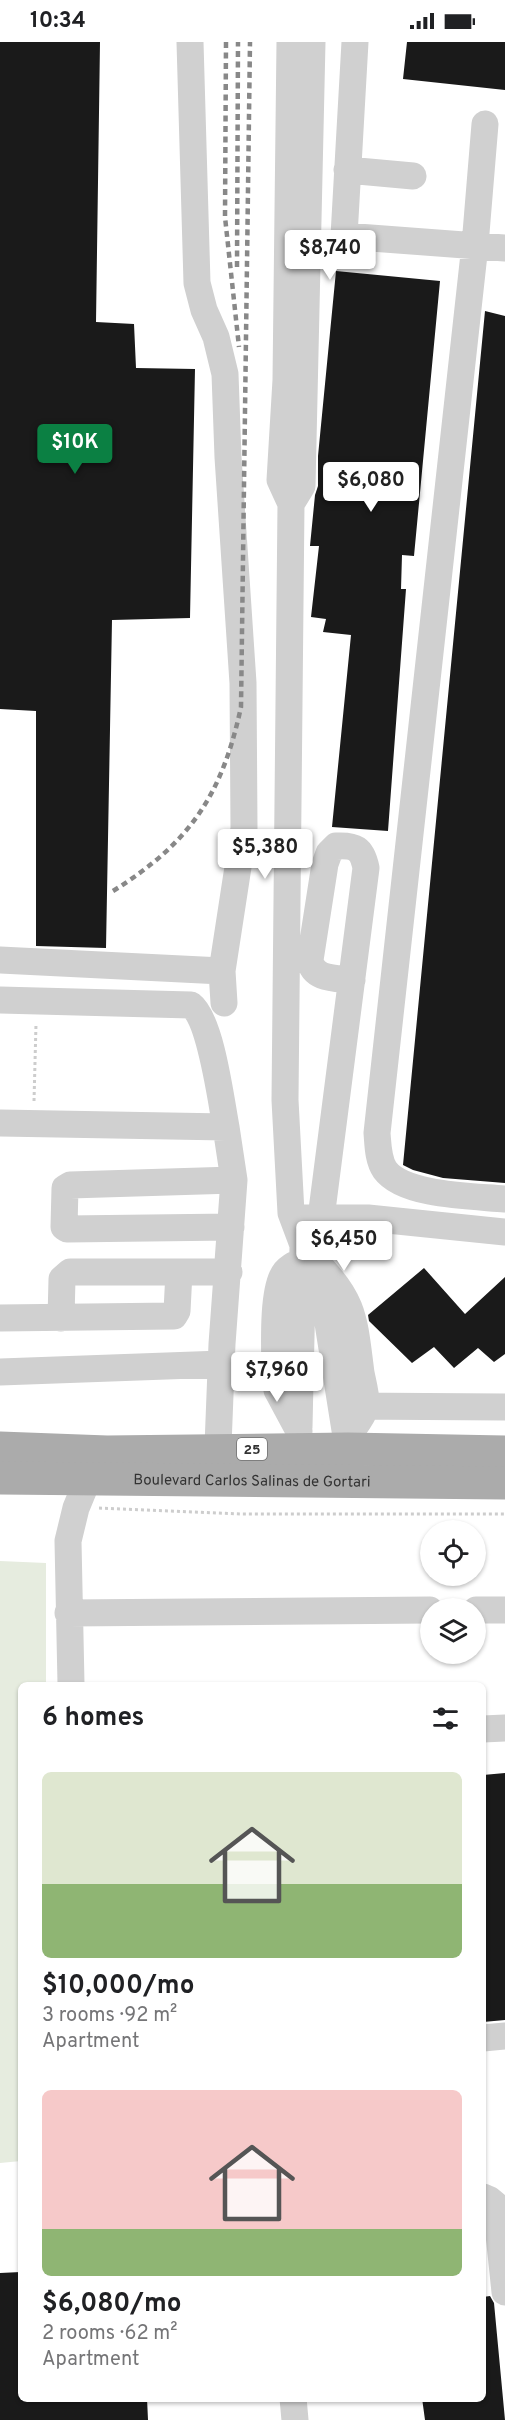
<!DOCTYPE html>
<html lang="en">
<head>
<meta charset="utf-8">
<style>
	body { margin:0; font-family:Overpass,sans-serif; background:#f2f2f2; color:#202124; height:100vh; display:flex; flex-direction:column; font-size:22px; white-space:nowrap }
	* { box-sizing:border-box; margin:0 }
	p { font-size:20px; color:#757577 }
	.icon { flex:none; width:33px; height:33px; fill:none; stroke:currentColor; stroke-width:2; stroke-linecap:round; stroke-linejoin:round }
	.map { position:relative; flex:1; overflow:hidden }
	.drawer { position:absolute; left:18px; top:1640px; width:468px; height:720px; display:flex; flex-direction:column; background:#fff; border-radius:9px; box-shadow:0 2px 4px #0004 }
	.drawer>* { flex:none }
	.tools { position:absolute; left:420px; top:1478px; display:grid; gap:12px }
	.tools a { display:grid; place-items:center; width:66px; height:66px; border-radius:50%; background:#fff; box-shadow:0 2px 4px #0004; font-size:30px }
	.price { position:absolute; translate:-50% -51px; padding:0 14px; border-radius:6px; background:#fff; color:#222; font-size:20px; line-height:39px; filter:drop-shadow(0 2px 3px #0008) }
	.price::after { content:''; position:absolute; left:50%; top:36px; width:18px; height:14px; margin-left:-9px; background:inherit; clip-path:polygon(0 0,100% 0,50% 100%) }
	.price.on { background:#0b8043; color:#fff }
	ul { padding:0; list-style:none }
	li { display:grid; align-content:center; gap:12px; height:318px; padding:0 24px }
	li span { display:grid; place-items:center; height:186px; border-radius:9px; color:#555 }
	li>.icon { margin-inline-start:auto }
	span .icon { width:108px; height:108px; fill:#fffc; stroke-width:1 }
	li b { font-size:26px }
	h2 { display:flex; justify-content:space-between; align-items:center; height:72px; padding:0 24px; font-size:26px }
	.status { display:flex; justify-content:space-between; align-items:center; height:42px; padding:0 30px; background:#fff; direction:ltr }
	.status svg { height:16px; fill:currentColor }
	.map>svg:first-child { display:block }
</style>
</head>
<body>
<div class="status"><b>10:34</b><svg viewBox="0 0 49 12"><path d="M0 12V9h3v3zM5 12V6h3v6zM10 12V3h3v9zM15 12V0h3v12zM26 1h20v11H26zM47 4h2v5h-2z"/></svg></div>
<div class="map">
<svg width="505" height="2378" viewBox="0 0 505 2378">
	<rect width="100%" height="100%" fill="#fff"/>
	<path fill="#e6ecdf" d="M 0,1519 L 46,1521 L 46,1642 L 21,1642 L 21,2119 L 0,2121 Z"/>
	<path fill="#1a1a1a" d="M 0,0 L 100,0 L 96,280 L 134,282 L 136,326 L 195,327 L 190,576 L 112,578 L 106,906 L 36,904 L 36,669 L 0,667 Z
		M 407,0 L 505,0 L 505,48 L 403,37 Z
		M 336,229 L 440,239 L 414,514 L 402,513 L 401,547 L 406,547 L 388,789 L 332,785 L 351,593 L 323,590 L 326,577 L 311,575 L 319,504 L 310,504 L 315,453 L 318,444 L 318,414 Z
		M 485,269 L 505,274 L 505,1141 L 443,1136 L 413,1128 L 403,1123 Z
		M 424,1226 L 465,1272 L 505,1235 L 505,1312 L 494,1320 L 478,1306 L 454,1326 L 434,1305 L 412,1321 L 369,1279 L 368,1273 Z
		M 505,1731 L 505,1978 L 483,1980 L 483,1733 Z
		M 21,2230 L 21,2356 L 147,2356 L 148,2378 L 0,2378 L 0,2231 Z
		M 490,2254 L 494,2261 L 505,2378 L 425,2378 L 422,2356 L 483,2356 L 483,2255 Z"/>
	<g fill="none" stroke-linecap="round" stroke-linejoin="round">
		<path stroke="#cdcdcd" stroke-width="3" stroke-dasharray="3 3" stroke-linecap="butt" d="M 34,1059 L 36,982
			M 99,1466 L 240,1472 L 505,1472"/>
		<path stroke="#d0d0d0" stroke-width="27" d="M 190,0 L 197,241 L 204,268 L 216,295 L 225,332 L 228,415 L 243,641 L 244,786 L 222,929 L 224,961
			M 290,0 L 286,338 L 280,438 L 291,462 L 285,1058 L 291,1171 L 303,1203 L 321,1231 L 326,1246 L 327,1275 L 351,1426
			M 355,0 L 344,194 L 505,206
			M 485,82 L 475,203 L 377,1091 C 378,1103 378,1118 385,1128 C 404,1154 474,1154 505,1157
			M 347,128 L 413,134
			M 291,462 L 302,444 L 312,0
			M 0,918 L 222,929
			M 0,958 L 191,963 C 211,978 221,1059 226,1085 L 0,1081
			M 303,1176 L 368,1176 L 505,1190
			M 321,1176 L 366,826 C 362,806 355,803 336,804 L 329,811 L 325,822 L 310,918 C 313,938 336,936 352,938
			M 231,1185 L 67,1187 L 64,1185 L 65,1146 L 70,1143 L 234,1138
			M 0,1276 L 174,1274 L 177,1269 L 179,1230
			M 61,1276 L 62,1237 L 70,1230 L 229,1230
			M 0,1330 L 222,1322
			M 347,1364 L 505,1365
			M 299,1385 L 303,1204
			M 299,1389 L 277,1348 L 275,1337 C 275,1314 271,1247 285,1230 C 293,1221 303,1219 314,1218 C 355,1258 354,1277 361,1331 C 363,1341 367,1355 366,1364 C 363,1375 353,1387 346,1396
			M 217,1429 L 222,1302 L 234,1138 L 226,1085
			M 476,1568 L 505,1568
			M 68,1571 L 430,1568
			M 71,1642 L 68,1499 L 76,1466 L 88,1437
			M 483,1687 L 505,1686
			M 483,1996 L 505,1994
			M 483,2155 L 490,2158 L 496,2163 L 505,2250
			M 293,2356 L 295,2378"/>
		<g stroke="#ababab" stroke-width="33">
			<path d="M 0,1406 L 107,1410 L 348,1407 L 505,1410"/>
			<path id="s1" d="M 0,1436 L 505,1441"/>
		</g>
		<path stroke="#888" stroke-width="4.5" stroke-dasharray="6 4.5" stroke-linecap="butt" d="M 226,0 L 225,175 L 239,305
			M 237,225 L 238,0
			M 113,849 C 190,801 222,753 241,665 L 250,0"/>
	</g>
	<g text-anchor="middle" stroke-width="6" stroke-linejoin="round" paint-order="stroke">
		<rect fill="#fff" stroke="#707070" stroke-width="1.5" x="237" y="1396" width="30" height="22" rx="4.5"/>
		<g font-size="14" font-weight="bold" fill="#333">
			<text x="252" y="1412">25</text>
		</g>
		<g font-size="15" fill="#333" stroke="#fff">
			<text dy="5" stroke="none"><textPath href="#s1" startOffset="252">Boulevard Carlos Salinas de Gortari</textPath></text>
		</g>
	</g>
</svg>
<div class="tools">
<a><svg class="icon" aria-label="locate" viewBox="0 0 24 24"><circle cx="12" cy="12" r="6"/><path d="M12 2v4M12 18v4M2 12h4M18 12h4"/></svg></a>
<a><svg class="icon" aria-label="layers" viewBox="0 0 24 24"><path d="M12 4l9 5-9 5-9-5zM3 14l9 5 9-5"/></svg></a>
</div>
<b class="price" style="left:330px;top:239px">$8,740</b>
<b class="price on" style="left:75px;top:433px">$10K</b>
<b class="price" style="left:371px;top:471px">$6,080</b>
<b class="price" style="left:265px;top:838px">$5,380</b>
<b class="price" style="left:344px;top:1230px">$6,450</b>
<b class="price" style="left:277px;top:1361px">$7,960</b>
<section class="drawer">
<h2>6 homes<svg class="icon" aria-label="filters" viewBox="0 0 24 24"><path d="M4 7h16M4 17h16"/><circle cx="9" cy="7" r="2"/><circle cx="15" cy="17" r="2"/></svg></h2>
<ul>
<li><span style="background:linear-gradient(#dfe7d0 60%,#8fb573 0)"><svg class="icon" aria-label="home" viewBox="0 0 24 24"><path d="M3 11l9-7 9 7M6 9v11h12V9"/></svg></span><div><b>$10,000/mo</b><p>3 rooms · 92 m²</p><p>Apartment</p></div></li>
<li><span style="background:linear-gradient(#f6c9c9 75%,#8fb573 0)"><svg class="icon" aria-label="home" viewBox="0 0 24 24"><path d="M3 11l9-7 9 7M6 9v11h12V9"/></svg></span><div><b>$6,080/mo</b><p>2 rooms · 62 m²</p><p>Apartment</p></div></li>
</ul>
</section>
</div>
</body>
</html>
